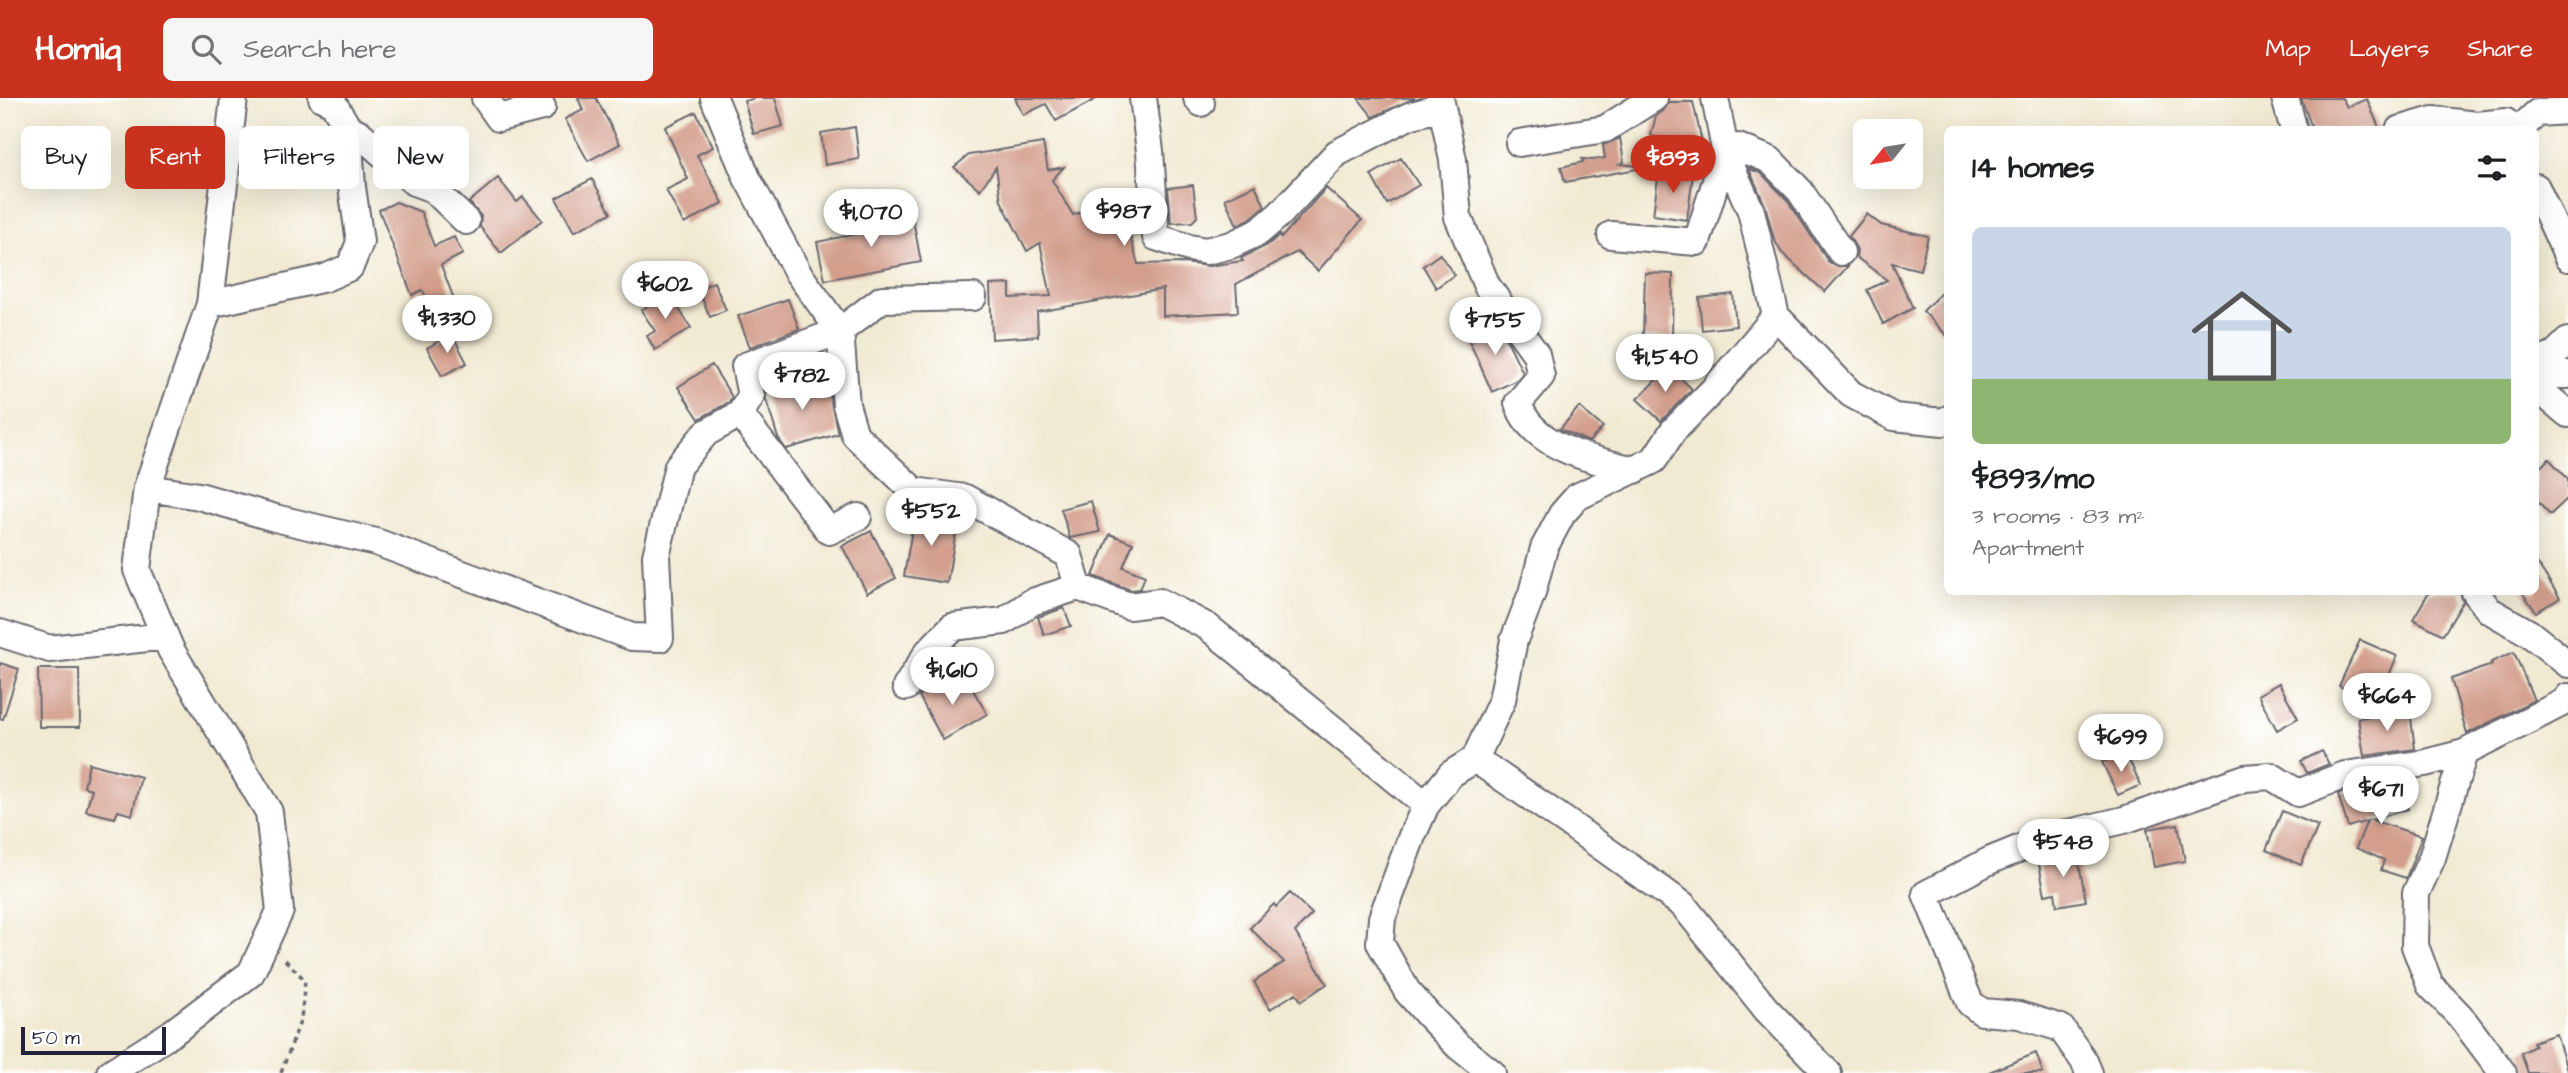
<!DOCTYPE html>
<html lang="en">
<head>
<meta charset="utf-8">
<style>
	body { margin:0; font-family:"Architects Daughter",sans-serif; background:#f6f6f6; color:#202124; height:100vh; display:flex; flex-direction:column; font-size:26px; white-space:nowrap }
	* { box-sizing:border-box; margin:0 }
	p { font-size:23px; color:#757577 }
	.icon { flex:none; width:38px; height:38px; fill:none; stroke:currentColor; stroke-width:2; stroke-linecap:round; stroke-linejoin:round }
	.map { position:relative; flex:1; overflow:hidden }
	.details { position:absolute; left:1944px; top:28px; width:595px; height:469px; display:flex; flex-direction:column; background:#fff; border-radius:10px; box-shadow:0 7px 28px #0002 }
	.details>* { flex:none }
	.hud { position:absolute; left:21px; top:28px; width:665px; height:63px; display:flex; gap:14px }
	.needle { width:46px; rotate:240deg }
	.controls { position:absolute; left:1853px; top:21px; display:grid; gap:14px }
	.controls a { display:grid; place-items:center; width:70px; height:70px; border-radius:10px; background:#fff; box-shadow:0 7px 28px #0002; font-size:35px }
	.scale { position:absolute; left:21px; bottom:18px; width:145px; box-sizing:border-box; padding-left:7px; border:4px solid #22223b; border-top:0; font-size:19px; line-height:24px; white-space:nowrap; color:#22223b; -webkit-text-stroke:5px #fff; paint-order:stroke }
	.price { position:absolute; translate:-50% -60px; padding:0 16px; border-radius:24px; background:#fff; color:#222; font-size:23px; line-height:46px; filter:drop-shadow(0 2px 4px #0008) }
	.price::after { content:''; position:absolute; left:50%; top:42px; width:21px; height:16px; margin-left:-10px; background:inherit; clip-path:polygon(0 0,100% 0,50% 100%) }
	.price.selected { background:#c8321e; color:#fff }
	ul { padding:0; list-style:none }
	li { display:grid; align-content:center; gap:14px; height:371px; padding:0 28px }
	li+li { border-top:2px solid #e0e0e0 }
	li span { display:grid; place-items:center; height:217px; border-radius:10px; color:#555 }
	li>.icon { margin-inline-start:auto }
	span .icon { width:126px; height:126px; fill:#fffc; stroke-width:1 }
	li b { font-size:30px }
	h2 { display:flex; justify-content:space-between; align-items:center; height:84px; padding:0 28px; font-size:30px }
	.pill { padding:0 24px; border-radius:10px; background:#fff; box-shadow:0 7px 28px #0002; font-size:24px; line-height:63px }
	.pill.selected { background:#c8321e; color:#fff }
	header { display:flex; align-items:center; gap:42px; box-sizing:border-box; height:98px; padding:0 35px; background:#c8321e; color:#fff }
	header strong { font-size:33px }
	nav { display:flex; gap:38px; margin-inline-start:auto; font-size:24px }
	.search { width:490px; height:63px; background:#f6f6f6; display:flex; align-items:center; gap:18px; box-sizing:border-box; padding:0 24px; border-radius:10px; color:#757577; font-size:26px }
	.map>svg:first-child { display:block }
</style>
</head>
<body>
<header>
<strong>Homiq</strong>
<div class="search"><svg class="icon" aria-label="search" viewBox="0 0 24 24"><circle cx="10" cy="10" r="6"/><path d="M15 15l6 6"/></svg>Search here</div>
<nav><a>Map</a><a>Layers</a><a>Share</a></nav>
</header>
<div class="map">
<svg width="2568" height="975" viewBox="0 0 2568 975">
	<rect width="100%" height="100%" fill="#fff"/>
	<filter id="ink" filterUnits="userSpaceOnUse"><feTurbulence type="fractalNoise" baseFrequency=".0143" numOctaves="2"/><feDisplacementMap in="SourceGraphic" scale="14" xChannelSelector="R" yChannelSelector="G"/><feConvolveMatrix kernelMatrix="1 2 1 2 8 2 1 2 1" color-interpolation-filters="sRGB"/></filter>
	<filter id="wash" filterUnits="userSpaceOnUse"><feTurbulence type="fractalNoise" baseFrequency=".00686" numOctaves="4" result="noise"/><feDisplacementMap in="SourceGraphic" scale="28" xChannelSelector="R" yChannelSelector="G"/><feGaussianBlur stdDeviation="1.57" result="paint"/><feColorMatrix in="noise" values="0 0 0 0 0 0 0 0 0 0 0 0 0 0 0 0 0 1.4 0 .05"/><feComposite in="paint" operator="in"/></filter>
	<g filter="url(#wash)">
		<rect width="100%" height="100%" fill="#f1ead3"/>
		<g id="blocks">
			<path fill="#d39e8c" d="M 578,0 L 596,0 L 620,46 L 588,63 L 565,21 L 583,12 Z
				M 756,0 L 775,0 L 783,28 L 754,36 L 744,3 Z
				M 1015,0 L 1098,0 L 1056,23 L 1046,6 L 1023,17 Z
				M 1358,0 L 1415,0 L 1373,19 Z
				M 2301,0 L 2342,0 L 2347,9 L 2367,1 L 2380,32 L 2313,32 Z
				M 1669,4 L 1693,4 L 1702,44 L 1672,51 L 1651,37 L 1656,18 L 1663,13 Z
				M 696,14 L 713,49 L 697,57 L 723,105 L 684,126 L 666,92 L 688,81 L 665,29 Z
				M 855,29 L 859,61 L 825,67 L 821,35 Z
				M 1620,40 L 1624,64 L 1620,66 L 1637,68 L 1637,71 L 1565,84 L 1561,69 L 1583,64 L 1582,61 L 1593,62 L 1605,60 L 1603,47 Z
				M 1043,45 L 1048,72 L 1064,69 L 1052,82 L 1073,117 L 1120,102 L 1138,166 L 1183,165 L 1209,168 L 1243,163 L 1241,160 L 1266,148 L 1280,137 L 1281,140 L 1326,90 L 1362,122 L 1318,173 L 1297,154 L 1236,186 L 1238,214 L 1163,218 L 1163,191 L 1037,214 L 1038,238 L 992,241 L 990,187 L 1010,186 L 1010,200 L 1051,198 L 1040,145 L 1027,153 L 1001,103 L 996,69 L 980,92 L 954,69 L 969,57 Z
				M 1401,60 L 1419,87 L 1387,106 L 1371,77 Z
				M 1749,71 L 1761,75 L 1788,103 L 1828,163 L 1835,168 L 1848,168 L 1825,194 L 1781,154 L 1774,141 L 1765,107 Z
				M 1659,72 L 1693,76 L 1687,122 L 1653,117 Z
				M 498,80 L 517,104 L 523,99 L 542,122 L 501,155 L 480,129 L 481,118 L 469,104 Z
				M 592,81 L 611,115 L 574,134 L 556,100 Z
				M 1193,87 L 1197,119 L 1192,124 L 1171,125 L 1168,90 Z
				M 1255,87 L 1265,108 L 1250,121 L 1237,127 L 1225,101 Z
				M 396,104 L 421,114 L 434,148 L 454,139 L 463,156 L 441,167 L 457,209 L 438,216 L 422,192 L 412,197 L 379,112 Z
				M 912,116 L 921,164 L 825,182 L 817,144 L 880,131 L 878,122 Z
				M 1867,116 L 1881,127 L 1928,138 L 1920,172 L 1892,165 L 1913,210 L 1883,226 L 1867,192 L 1887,182 L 1856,159 L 1857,152 L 1849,138 Z
				M 1440,156 L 1454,177 L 1436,190 L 1423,168 Z
				M 1645,175 L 1673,176 L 1672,239 L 1643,239 Z
				M 714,184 L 726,212 L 710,219 L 698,191 Z
				M 1948,188 L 1948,239 L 1923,213 Z
				M 669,195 L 691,230 L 655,252 L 647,238 L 655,233 L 641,212 Z
				M 1733,196 L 1736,228 L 1702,232 L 1699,200 Z
				M 788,201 L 799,231 L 750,249 L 738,218 Z
				M 1494,225 L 1509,246 L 1523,275 L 1517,282 L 1492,294 L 1467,238 Z
				M 452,236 L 467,265 L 442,278 L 427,250 Z
				M 712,267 L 732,299 L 729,304 L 699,321 L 678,289 Z
				M 1669,269 L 1692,291 L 1661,323 L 1637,301 Z
				M 825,276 L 838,336 L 786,351 L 778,340 L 766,301 L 766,294 Z
				M 1579,309 L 1603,329 L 1589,344 L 1560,331 Z
				M 2549,361 L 2568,381 L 2568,400 L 2550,417 L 2536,402 L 2536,373 Z
				M 1091,403 L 1100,434 L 1070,440 L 1061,411 Z
				M 915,414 L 958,422 L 947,485 L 904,478 Z
				M 871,433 L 896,480 L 867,495 L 842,448 Z
				M 1110,436 L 1133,445 L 1123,469 L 1145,478 L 1140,491 L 1131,492 L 1093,478 Z
				M 2536,463 L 2560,500 L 2536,514 L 2522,494 L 2536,494 Z
				M 2429,494 L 2460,494 L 2463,504 L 2443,537 L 2413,521 Z
				M 1064,510 L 1071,528 L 1044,537 L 1038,519 Z
				M 2360,542 L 2397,558 L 2378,604 L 2339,588 Z
				M 2514,554 L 2534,602 L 2467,636 L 2451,581 L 2492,567 L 2491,564 Z
				M 0,565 L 19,571 L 3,621 L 0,621 Z
				M 38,571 L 79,571 L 80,629 L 39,629 Z
				M 966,580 L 987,616 L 943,642 L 919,598 L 944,581 L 950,590 Z
				M 2279,585 L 2298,620 L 2277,632 L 2258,597 Z
				M 2410,613 L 2415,651 L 2364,658 L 2358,620 Z
				M 2322,653 L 2329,666 L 2307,675 L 2301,663 Z
				M 2125,654 L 2141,687 L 2118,697 L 2102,664 Z
				M 89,665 L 141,679 L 132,717 L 118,713 L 115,720 L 86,713 L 92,691 L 84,689 Z
				M 2400,685 L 2408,711 L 2371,722 L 2422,738 L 2406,780 L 2381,772 L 2384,762 L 2356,750 L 2367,723 L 2348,729 L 2338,696 L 2349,692 Z
				M 2282,713 L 2318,728 L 2301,767 L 2266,752 Z
				M 2178,726 L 2185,763 L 2154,769 L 2147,731 Z
				M 2077,755 L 2086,803 L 2057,808 L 2055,795 L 2045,797 L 2038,761 Z
				M 1290,795 L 1312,816 L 1295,834 L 1327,886 L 1301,903 L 1296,895 L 1270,911 L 1254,884 L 1284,864 L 1250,830 L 1274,806 L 1276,809 Z
				M 2556,936 L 2568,975 L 2528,975 L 2521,955 L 2535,948 L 2533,944 Z
				M 2036,955 L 2043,975 L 1989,975 L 1989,974 Z"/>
		</g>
	</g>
	<g filter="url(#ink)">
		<use href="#blocks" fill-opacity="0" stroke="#6a6870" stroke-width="2"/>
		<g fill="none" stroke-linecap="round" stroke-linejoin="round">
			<g stroke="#6a6870" stroke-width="30">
				<path id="minor" d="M 485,0 L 499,20 L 542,9
					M 714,0 L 747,80 L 798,175 L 840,233 L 846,307 L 855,337 L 914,393 L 965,400 L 1069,457 L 1078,489 L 1129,508 L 1160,504 L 1208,529 L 1426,707
					M 1143,0 L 1150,53 L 1156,139 L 1189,150 L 1206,153 L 1231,147 L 1259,134 L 1281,115 L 1337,55 L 1409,18 L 1441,9
					M 1197,0 L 1201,5
					M 1440,0 L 1453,62 L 1458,119 L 1487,188 L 1536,256 L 1541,278 L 1518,305 C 1532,350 1594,362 1635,372
					M 2285,0 L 2294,32
					M 348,30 L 359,35 L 414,84 L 433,91 L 466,123
					M 2399,32 L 2433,22 L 2478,27 L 2506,24
					M 2519,32 L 2537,15 L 2568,13
					M 1519,45 L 1605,31 L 1654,0
					M 2536,89 L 2568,160
					M 1611,137 L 1697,144 L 1719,73 L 1726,57 L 1738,49 L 1770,62 L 1800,93 L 1841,154
					M 210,206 L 325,180 L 350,169 L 360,144 L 352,89 L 348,30 L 333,5 L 322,0
					M 1776,218 L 1851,296 L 1894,319 L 1943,324 L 1948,321
					M 2536,266 L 2554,257 L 2568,243
					M 2536,275 L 2568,277
					M 2536,289 L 2568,316
					M 740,316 L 829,433 L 858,419
					M 147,390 L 199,398 L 275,420 L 376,444 L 632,539 L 660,540 L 656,458 L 678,368 L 706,335 L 740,316 L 751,298 L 745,268 L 840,233 L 882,201 L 973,199
					M 2475,494 L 2489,512 L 2529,535 L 2568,566
					M 0,535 L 50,551 L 165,538
					M 906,589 L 928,554 L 952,529 L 1004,523 L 1032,504 L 1078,489
					M 2464,655 L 2432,760 L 2416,795 L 2415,848 L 2430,887 L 2460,918 L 2503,975
					M 1475,661 L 1571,727 L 1683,807 L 1766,911 L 1828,975
					M 110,975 L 172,935 L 251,875 L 280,813 L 269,714 L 171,552 L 137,472 L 147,390 L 210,206 L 234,0
					M 1492,975 L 1458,948 L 1428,917 L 1407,893 L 1380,845 L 1382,820 L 1412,738 L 1426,707 L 1451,676 L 1475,661 L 1502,602 L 1514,542 L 1532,495 L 1544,450 L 1562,416 L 1577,399 L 1654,362 L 1673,333 L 1714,291 L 1776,218 L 1751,113 L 1726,57 L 1715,0
					M 2089,975 L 2084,963 L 2061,930 L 2019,917 L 1982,914 L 1970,905 L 1926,796 L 1989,763 L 2043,741 L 2124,722 L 2245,680 L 2271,678 L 2298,695 L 2345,677 L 2425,665 L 2464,655 L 2564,604 L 2568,599"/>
			</g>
			<path stroke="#6a6870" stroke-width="3.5" stroke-dasharray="5 5" stroke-linecap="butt" d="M 281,975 L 301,921 L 305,882 L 282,859"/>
			<use href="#minor" stroke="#fff" stroke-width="26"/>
		</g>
	</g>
</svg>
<div class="controls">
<a><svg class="needle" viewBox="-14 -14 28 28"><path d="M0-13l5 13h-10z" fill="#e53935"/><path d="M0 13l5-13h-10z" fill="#757577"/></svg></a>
</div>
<div class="scale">50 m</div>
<b class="price selected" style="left:1673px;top:97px">$893</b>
<b class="price" style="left:1124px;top:150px">$987</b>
<b class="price" style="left:871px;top:151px">$1,070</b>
<b class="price" style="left:665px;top:223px">$602</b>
<b class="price" style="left:447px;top:257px">$1,330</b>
<b class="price" style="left:1495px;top:259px">$755</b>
<b class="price" style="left:1665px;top:296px">$1,540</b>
<b class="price" style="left:802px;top:314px">$782</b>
<b class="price" style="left:931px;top:450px">$552</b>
<b class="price" style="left:952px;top:609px">$1,610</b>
<b class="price" style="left:2387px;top:635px">$664</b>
<b class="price" style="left:2121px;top:676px">$699</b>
<b class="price" style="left:2381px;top:728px">$671</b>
<b class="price" style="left:2063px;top:781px">$548</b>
<div class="hud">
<a class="pill">Buy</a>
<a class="pill selected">Rent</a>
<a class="pill">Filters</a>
<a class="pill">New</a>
</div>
<section class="details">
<h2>14 homes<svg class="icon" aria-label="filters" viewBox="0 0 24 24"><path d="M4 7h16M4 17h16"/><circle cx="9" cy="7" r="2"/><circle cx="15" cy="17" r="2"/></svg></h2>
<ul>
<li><span style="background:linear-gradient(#c9d6e8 70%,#8fb573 0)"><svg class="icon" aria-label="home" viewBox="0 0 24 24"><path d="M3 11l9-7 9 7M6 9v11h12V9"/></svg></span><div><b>$893/mo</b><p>3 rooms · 83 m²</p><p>Apartment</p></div></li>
</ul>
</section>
</div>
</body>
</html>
